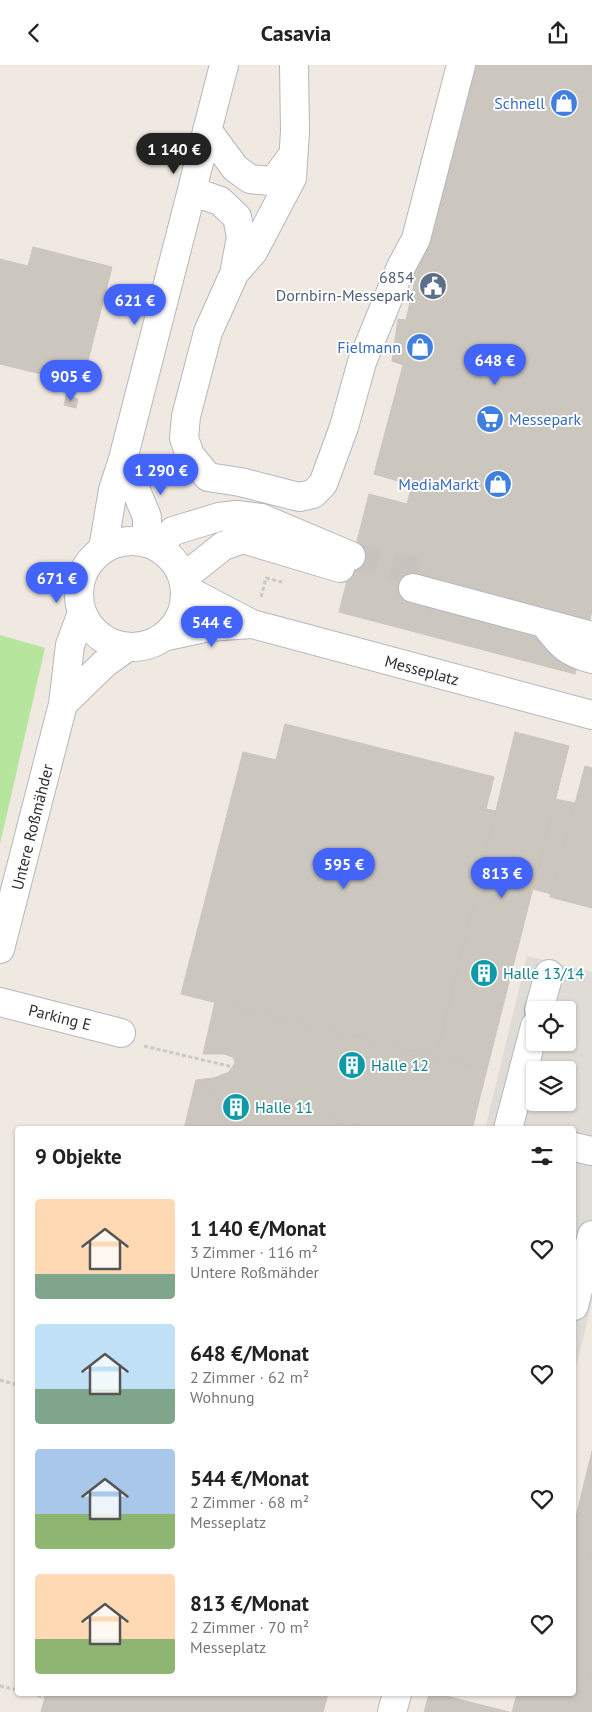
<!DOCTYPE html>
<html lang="de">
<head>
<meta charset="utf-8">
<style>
	body { margin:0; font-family:"PT Sans",sans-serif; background:#f6f6f6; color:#222; height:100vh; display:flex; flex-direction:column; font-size:19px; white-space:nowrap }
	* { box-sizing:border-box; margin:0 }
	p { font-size:16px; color:#767676 }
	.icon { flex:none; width:28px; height:28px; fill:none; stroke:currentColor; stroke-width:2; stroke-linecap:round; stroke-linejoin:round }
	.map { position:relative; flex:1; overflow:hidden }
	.drawer { position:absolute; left:15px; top:1061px; width:561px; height:570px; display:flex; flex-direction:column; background:#fff; border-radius:5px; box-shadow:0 1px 4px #0004 }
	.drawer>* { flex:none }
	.tools { position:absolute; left:526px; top:936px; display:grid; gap:10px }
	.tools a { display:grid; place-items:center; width:50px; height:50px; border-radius:5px; background:#fff; box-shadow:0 1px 4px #0004; font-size:25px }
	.price { position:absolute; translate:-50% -42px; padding:0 11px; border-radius:18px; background:#4264fb; color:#fff; font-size:16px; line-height:32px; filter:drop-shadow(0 1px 2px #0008) }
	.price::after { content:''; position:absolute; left:50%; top:30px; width:15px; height:11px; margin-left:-8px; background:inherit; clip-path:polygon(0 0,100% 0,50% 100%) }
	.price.selected { background:#222; color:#fff }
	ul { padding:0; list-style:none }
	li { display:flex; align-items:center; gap:15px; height:125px; padding:0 20px }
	li span { display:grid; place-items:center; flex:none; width:140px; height:100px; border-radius:5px; color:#555 }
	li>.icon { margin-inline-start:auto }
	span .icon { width:60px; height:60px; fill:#fffc; stroke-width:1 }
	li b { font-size:21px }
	h2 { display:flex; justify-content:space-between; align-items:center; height:60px; padding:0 20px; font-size:21px }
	header { display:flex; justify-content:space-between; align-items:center; height:65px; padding:0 20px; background:#fff; font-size:22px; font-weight:600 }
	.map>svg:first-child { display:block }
</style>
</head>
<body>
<header><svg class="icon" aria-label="back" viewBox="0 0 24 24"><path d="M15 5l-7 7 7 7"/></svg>Casavia<svg class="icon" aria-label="share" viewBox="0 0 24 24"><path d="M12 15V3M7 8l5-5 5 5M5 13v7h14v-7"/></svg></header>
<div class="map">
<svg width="592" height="1647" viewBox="0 0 592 1647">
	<rect width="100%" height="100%" fill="#efe9e1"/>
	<path fill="#b6e59e" d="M 0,570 L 45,583 L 0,779 Z"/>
	<path fill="#dfdcd8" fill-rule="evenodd" d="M 527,891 L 592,907 L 592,1236 L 574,1311 L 574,1064 L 485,1064 ZM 535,945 L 568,945 L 568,978 L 535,978 ZM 535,1005 L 568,1005 L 568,1038 L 535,1038 Z"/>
	<path fill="#cbc7bf" stroke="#cbc5ba" d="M 472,0 L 592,0 L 592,546 L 575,609 L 339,547 L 369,429 L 407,439 L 412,420 L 374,409 L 403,300 L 392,296 L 398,254 L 406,255 L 414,220 L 407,218 Z
		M 33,182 L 112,202 L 82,319 L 0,299 L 0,194 L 28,201 Z
		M 66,330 L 78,334 L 76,343 L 64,340 Z
		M 285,659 L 494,712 L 486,744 L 496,746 L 436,992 L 181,929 L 243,687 L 276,695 Z
		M 515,667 L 569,681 L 487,1004 L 436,992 Z
		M 585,701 L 592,703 L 592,843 L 550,832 Z
		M 555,734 L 575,738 L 551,829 L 533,824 Z
		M 215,937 L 487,1004 L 472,1064 L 371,1064 L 195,1019 L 196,1015 L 214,1013 L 229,1007 L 235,998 L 233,992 L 224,989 L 203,989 Z
		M 195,1019 L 371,1064 L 184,1064 Z
		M 592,1386 L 592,1488 L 574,1483 L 574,1460 Z
		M 576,1484 L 592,1488 L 592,1608 L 574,1603 L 574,1491 Z
		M 574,1603 L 592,1608 L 592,1647 L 512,1647 L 517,1629 L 574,1629 Z
		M 46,1629 L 328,1629 L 323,1647 L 41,1647 Z
		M 429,1629 L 438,1629 L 509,1647 L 424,1647 Z"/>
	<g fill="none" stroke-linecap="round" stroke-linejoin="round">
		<path stroke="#c8c4bd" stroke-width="28" stroke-dasharray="28 14" stroke-linecap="butt" d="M 351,491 L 417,507"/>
		<g stroke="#b4b7c1" stroke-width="30">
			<path id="minor" d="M 207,65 L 235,103 L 250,114 L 270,116 L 278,110 L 293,90
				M 192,126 L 220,136 L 237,152 L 241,172 L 234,209 L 208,267 L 186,351 L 184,373 L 190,390 L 208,412 L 240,417 L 299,432 L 313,429 L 323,419 L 344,362 L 362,297 L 401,202 L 416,174 L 461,0
				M 238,204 L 253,187 L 292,113 L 295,66 L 294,0
				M 123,394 L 147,452 L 147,477
				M79 529a53 53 0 1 1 106 0a53 53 0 1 1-106 0Z
				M 158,482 L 173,466 L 219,452 L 237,450 L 261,453 L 351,491
				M 103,484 L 113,425 L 123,394 L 224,0
				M 183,513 L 223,481 L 243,474 L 340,503
				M 413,523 L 592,571
				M 185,524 L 252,559 L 592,650
				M 544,558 C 560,579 566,587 592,594
				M 167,571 L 209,562 L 251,559
				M 63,639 L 104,599 L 126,583
				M 0,884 L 63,639 L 70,580 L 82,548
				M 0,937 L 121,968
				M 539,945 L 549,909
				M 508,1064 L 535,961
				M 574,1082 L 592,1086
				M 574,1241 L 592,1170
				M 392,1647 L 397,1629"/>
		</g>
		<path stroke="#c9c9c9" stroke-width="3" stroke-dasharray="4 2.5" stroke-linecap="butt" d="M 261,532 L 266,513 L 282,517
			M 144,981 L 233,1002
			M 0,1315 L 18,1320
			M 0,1621 L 18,1625
			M 31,1629 L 45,1632"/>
		<use href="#minor" stroke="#fff" stroke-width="28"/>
	</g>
	<defs>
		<g id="shop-disc" transform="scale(1.4375)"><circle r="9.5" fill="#3f7fe0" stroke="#fff"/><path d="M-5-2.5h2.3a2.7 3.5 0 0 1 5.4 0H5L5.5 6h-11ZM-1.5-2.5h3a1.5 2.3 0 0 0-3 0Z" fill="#fff"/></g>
		<g id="civic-disc" transform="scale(1.4375)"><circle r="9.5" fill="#5c6f8a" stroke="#fff"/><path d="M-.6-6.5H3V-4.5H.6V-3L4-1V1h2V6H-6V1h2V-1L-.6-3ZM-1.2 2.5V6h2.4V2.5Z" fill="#fff"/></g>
		<g id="supermarket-disc" transform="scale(1.4375)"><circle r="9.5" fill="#3f7fe0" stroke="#fff"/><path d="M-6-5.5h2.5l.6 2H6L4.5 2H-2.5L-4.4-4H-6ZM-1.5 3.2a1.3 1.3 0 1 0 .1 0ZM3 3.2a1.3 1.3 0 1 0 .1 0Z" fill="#fff"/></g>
		<g id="building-disc" transform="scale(1.4375)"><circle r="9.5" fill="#0f9aa8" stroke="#fff"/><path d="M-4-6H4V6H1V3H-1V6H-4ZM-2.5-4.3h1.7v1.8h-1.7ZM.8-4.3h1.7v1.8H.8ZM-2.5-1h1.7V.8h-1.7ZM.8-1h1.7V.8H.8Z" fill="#fff"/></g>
	</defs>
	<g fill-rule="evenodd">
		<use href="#shop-disc" x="564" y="38"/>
		<use href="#civic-disc" x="433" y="221"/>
		<use href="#shop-disc" x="420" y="282"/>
		<use href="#supermarket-disc" x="490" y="354"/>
		<use href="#shop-disc" x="498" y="419"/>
		<use href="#building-disc" x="484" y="908"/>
		<use href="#building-disc" x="352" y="1000"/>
		<use href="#building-disc" x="236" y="1042"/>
	</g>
	<g text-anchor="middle" stroke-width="4" stroke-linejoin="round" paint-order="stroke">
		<g font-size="16" fill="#366cbe" stroke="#fff" text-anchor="end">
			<text x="545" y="44">Schnell</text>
			<text x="401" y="288">Fielmann</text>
			<text x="509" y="360" text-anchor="start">Messepark</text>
			<text x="479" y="425">MediaMarkt</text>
		</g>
		<g font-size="16" fill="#4e5e75" stroke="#fff" text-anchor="end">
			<text x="414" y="218">6854<tspan x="414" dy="18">Dornbirn-Messepark</tspan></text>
		</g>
		<g font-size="16" fill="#2e2e2e" stroke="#fff">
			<text transform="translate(422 605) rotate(15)" y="6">Messeplatz</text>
			<text transform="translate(32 762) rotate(-76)" y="6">Untere Roßmähder</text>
			<text transform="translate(60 952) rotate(14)" y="6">Parking E</text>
		</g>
		<g font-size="16" fill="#0d838f" stroke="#fff" text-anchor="start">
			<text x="503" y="914">Halle 13/14</text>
			<text x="371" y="1006">Halle 12</text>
			<text x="255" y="1048">Halle 11</text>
		</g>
	</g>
</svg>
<div class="tools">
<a><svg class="icon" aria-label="locate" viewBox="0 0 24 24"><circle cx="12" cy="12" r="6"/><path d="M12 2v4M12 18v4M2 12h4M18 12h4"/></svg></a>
<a><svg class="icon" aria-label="layers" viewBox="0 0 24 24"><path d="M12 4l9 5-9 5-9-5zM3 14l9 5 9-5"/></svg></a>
</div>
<b class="price selected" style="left:174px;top:110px">1 140 €</b>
<b class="price" style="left:135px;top:261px">621 €</b>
<b class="price" style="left:495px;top:321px">648 €</b>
<b class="price" style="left:71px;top:337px">905 €</b>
<b class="price" style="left:161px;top:431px">1 290 €</b>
<b class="price" style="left:57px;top:539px">671 €</b>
<b class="price" style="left:212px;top:583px">544 €</b>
<b class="price" style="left:344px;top:825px">595 €</b>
<b class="price" style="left:502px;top:834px">813 €</b>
<section class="drawer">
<h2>9 Objekte<svg class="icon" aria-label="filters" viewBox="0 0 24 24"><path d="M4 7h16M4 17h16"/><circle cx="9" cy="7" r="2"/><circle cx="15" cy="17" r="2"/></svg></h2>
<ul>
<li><span style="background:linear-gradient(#ffd9b3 75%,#7fa58c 0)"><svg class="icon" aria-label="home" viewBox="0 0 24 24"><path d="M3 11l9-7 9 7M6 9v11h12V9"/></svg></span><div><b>1 140 €/Monat</b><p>3 Zimmer · 116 m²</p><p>Untere Roßmähder</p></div><svg class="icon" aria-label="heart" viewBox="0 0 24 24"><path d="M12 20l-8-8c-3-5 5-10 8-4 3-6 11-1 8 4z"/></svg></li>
<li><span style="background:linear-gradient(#bfe0f5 65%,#7fa58c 0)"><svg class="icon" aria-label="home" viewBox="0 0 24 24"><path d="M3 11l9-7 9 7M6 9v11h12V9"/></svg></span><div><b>648 €/Monat</b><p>2 Zimmer · 62 m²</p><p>Wohnung</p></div><svg class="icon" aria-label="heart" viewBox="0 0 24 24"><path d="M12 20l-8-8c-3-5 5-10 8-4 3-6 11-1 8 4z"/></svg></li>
<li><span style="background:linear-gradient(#a9c7e8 65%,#8fb573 0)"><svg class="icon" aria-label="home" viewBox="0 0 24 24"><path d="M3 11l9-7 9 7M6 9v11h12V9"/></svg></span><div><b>544 €/Monat</b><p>2 Zimmer · 68 m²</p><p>Messeplatz</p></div><svg class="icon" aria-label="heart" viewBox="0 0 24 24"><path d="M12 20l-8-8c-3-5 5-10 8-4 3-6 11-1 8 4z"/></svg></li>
<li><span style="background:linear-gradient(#ffd9b3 65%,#8fb573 0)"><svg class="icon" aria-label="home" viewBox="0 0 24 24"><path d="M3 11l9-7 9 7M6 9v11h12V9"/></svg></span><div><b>813 €/Monat</b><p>2 Zimmer · 70 m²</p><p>Messeplatz</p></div><svg class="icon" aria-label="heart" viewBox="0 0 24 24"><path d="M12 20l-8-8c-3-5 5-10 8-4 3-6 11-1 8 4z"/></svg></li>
</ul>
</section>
</div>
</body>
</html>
